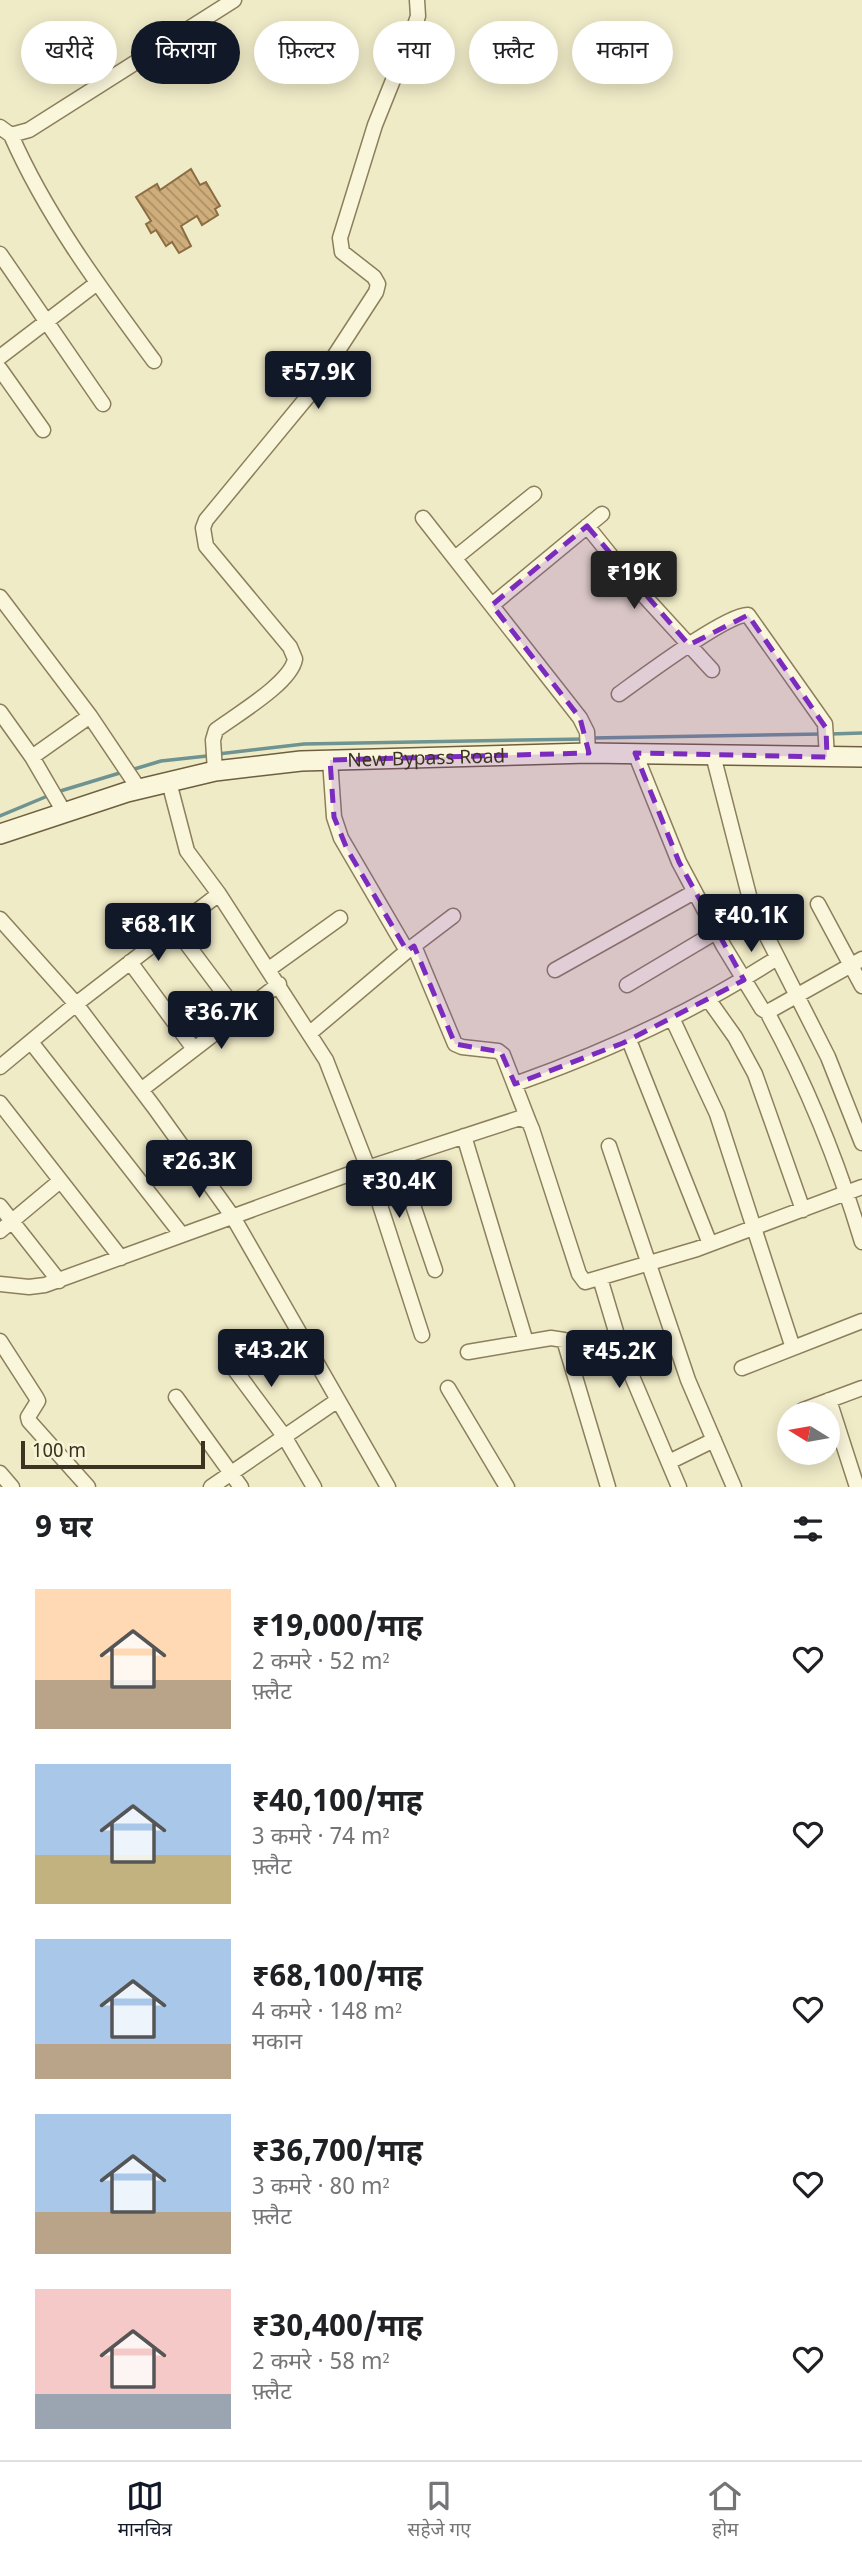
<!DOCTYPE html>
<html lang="hi">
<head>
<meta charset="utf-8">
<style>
	body { margin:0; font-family:Georgia,"Noto Sans Devanagari",serif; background:#f2f2f2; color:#202124; height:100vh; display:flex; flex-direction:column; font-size:26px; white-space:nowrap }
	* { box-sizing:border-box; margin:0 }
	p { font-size:23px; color:#757577 }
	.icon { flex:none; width:38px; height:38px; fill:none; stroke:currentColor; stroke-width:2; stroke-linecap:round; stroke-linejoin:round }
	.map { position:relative; height:1487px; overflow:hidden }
	.drawer { display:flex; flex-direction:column; background:#fff; flex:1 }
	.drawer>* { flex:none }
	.banner { position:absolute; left:21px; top:21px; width:821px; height:63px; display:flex; gap:14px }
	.needle { width:46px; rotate:281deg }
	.tools { position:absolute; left:777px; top:1402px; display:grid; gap:14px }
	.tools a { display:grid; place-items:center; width:63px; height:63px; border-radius:50%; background:#fff; box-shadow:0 4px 18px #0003; font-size:35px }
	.scale { position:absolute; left:21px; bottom:18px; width:184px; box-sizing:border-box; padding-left:7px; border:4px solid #3c3320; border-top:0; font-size:19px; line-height:24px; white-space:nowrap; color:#3c3320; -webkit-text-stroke:5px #f7f4d7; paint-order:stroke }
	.price { position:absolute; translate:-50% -60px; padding:0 16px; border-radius:7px; background:#111827; color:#fff; font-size:23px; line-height:46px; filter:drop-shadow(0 2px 4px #0008) }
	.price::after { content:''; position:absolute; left:50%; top:42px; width:21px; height:16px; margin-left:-10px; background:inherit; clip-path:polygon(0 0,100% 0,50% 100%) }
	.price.on { background:#222; color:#fff }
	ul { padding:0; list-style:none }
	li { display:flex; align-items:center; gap:21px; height:175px; padding:0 35px }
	li span { display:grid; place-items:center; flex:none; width:196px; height:140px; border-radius:0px; color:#555 }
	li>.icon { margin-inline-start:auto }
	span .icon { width:84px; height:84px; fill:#fffc; stroke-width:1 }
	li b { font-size:30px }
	h2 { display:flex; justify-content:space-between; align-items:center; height:84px; padding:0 35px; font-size:30px }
	.chip { padding:0 24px; border-radius:32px; background:#fff; box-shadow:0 4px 18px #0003; font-size:24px; line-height:63px }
	.chip.on { background:#111827; color:#fff }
	.dock { display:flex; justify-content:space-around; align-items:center; height:98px; border-top:2px solid #e0e0e0; background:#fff; font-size:19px; color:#757577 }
	.dock a { display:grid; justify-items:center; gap:4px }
	.dock .on { color:#111827 }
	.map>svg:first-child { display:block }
</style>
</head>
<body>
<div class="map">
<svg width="862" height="1487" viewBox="0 0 862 1487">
	<defs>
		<pattern id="building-back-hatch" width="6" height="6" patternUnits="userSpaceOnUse" patternTransform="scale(1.75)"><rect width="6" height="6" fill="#cfae7c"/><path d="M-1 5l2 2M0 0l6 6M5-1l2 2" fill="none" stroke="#a98e65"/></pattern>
	</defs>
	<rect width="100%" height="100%" fill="#f0ebc7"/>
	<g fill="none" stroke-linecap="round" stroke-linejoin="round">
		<path stroke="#6e9390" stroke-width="3.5" d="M 830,734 L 862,733
			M 592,738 L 822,734
			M 218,754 L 304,744 L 585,739
			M 131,770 L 161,761 L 207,756
			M 57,792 L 123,772
			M 0,816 L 50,795"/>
	</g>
	<path fill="url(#building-back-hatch)" stroke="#8c6d41" stroke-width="2" d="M 191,169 L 200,185 L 206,182 L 220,206 L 215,209 L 218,215 L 202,225 L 197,216 L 181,226 L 191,246 L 179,253 L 172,242 L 166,246 L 156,230 L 151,233 L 146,224 L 151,221 L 136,197 L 157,184 L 160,190 Z"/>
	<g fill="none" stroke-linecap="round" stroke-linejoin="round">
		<g stroke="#8c7f5c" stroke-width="17">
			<path id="street" d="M 0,127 L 11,135 L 29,130 L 234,0
				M 11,135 C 47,217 101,289 154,361
				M 0,254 L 103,404
				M 0,357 L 97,283
				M 0,369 L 43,430
				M 423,518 L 580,718 L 587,732 L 588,753
				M 587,526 L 637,588 L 712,670
				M 455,558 L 534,494
				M 0,597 L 90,716 L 139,789
				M 492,605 L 602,514
				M 619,694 C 640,679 728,613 748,615 L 825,724 L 827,757
				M 0,712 L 32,757 L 64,812
				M 635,753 L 679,862 L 723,945 L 762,1009 L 767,1012 L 773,1009 L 862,959
				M 713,755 L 752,907 L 828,1057 L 862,1143
				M 32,757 L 90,716
				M 330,760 L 334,817 L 341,838 L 407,951
				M 215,771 L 213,740 L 216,730 C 236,715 291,683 295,659 L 290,647 L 206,546 L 203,528 L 206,520 L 309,395 L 376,292 L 378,284 L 374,277 L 342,252 L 340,238 L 375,125 L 414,28 L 418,16 L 417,0
				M 169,782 L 187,851 L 219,894 L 326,1060 L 368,1168 L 422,1335
				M 818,904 L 862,986
				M 0,919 L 76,1004 L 154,1107 L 233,1217 L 388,1487
				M 175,928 L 240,1015
				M 414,946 L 455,1044 L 462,1047 L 498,1051 L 503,1055 L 529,1122
				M 130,962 L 194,1049
				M 269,969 L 340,918
				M 555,970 L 694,892
				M 627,985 L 716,932
				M 708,999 L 735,1037 L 755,1074 L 803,1210
				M 767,1012 C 807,1085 838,1162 862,1242
				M 672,1018 L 717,1114 L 793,1348
				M 310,1033 L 407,951 L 453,916
				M 629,1040 L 710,1244
				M 31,1042 L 182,1235
				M 0,1067 L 76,1004 L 219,894
				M 515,1084 C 608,1051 694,1012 777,958
				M 141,1090 L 279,984
				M 0,1103 L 121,1258
				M 464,1136 L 526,1342
				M 609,1146 L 688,1380 L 734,1487
				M 397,1158 L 435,1270
				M 0,1206 L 59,1281
				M 0,1231 L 60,1181
				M 600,1278 L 623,1355 L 679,1487
				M 0,1284 L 29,1287 L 45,1285 L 355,1172 L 520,1118 L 529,1122 L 532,1129 L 579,1274 L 585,1282 L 697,1249 L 862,1187
				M 0,1341 L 36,1397 L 38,1401 L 28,1417 L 29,1421 L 88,1487
				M 468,1352 L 551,1338 L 564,1340 L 608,1487
				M 229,1362 L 284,1436 L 314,1487
				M 742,1368 L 862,1321
				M 448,1388 L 507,1487
				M 176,1397 L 241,1487
				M 829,1400 L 857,1487
				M 803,1410 L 862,1388
				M 669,1462 L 714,1440
				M 0,1473 L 12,1487
				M 211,1487 L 338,1400"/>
		</g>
		<g stroke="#6e5f3f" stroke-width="22">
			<g id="secondary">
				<path id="s1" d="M 0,834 L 127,792 L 215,771 L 301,761 L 588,753 L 862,757"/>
			</g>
		</g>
		<use href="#street" stroke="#faf6db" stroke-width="14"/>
		<use href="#secondary" stroke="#faf6db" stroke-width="19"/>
	</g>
	<path fill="#7b2cbf" fill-opacity="0.2" stroke="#7b2cbf" stroke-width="5" stroke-dasharray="14 9" stroke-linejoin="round" d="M 587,526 L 689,645 L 748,615 L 826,728 L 827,757 L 635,753 L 679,862 L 744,980 L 623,1043 L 515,1084 L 501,1052 L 455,1044 L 414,946 L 407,951 L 347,849 L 334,817 L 330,760 L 589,753 L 580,718 L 492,605 Z"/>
	<g text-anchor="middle" stroke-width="5" stroke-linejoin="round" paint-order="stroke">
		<g font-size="19" fill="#3c3320" stroke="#f7f4d7">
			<text dy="7" stroke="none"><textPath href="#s1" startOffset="436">New Bypass Road</textPath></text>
		</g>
	</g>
</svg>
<div class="tools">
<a><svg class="needle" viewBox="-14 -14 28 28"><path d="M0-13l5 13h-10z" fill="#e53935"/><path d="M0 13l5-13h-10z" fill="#757577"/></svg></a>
</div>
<div class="scale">100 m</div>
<b class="price" style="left:318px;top:411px">₹57.9K</b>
<b class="price on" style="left:634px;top:611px">₹19K</b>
<b class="price" style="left:751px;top:954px">₹40.1K</b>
<b class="price" style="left:158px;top:963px">₹68.1K</b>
<b class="price" style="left:221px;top:1051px">₹36.7K</b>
<b class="price" style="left:199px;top:1200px">₹26.3K</b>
<b class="price" style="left:399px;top:1220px">₹30.4K</b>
<b class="price" style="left:271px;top:1389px">₹43.2K</b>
<b class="price" style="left:619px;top:1390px">₹45.2K</b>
<div class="banner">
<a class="chip">खरीदें</a>
<a class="chip on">किराया</a>
<a class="chip">फ़िल्टर</a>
<a class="chip">नया</a>
<a class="chip">फ़्लैट</a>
<a class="chip">मकान</a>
</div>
</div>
<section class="drawer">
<h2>9 घर<svg class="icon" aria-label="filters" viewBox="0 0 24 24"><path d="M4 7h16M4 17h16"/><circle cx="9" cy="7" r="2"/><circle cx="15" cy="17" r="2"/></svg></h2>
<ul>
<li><span style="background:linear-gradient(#ffd9b3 65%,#b9a48a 0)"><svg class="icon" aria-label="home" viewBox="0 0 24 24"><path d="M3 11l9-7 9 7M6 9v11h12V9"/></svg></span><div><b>₹19,000/माह</b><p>2 कमरे · 52 m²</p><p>फ़्लैट</p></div><svg class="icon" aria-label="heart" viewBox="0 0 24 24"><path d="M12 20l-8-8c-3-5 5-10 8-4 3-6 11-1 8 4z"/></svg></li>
<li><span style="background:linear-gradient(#a9c7e8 65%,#c2b280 0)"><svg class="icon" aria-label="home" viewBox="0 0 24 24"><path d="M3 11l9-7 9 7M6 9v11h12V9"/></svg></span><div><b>₹40,100/माह</b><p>3 कमरे · 74 m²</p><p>फ़्लैट</p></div><svg class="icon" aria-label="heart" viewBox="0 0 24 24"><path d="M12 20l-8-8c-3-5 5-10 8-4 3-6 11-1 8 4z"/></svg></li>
<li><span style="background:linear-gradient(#a9c7e8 75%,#b9a48a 0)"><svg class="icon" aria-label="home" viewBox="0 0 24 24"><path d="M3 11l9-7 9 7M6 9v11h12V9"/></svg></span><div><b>₹68,100/माह</b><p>4 कमरे · 148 m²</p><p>मकान</p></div><svg class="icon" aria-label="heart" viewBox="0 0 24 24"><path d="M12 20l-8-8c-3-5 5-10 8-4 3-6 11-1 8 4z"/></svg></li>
<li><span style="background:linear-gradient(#a9c7e8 70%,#b9a48a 0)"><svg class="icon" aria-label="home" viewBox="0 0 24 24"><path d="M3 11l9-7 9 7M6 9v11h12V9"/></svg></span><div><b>₹36,700/माह</b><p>3 कमरे · 80 m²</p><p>फ़्लैट</p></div><svg class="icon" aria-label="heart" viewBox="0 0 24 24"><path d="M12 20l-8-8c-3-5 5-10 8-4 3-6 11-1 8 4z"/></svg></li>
<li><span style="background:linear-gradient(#f6c9c9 75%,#9aa5b1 0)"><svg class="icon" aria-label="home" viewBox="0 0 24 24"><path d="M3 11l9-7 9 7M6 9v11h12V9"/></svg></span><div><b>₹30,400/माह</b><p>2 कमरे · 58 m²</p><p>फ़्लैट</p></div><svg class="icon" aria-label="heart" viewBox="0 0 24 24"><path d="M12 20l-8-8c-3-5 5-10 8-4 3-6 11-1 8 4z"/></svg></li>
</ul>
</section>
<nav class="dock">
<a class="on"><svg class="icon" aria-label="map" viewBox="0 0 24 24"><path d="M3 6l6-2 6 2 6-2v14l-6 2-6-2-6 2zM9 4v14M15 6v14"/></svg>मानचित्र</a>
<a><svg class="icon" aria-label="saved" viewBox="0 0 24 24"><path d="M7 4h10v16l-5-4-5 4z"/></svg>सहेजे गए</a>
<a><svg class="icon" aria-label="home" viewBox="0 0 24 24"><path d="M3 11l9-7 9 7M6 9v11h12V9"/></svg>होम</a>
</nav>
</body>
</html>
